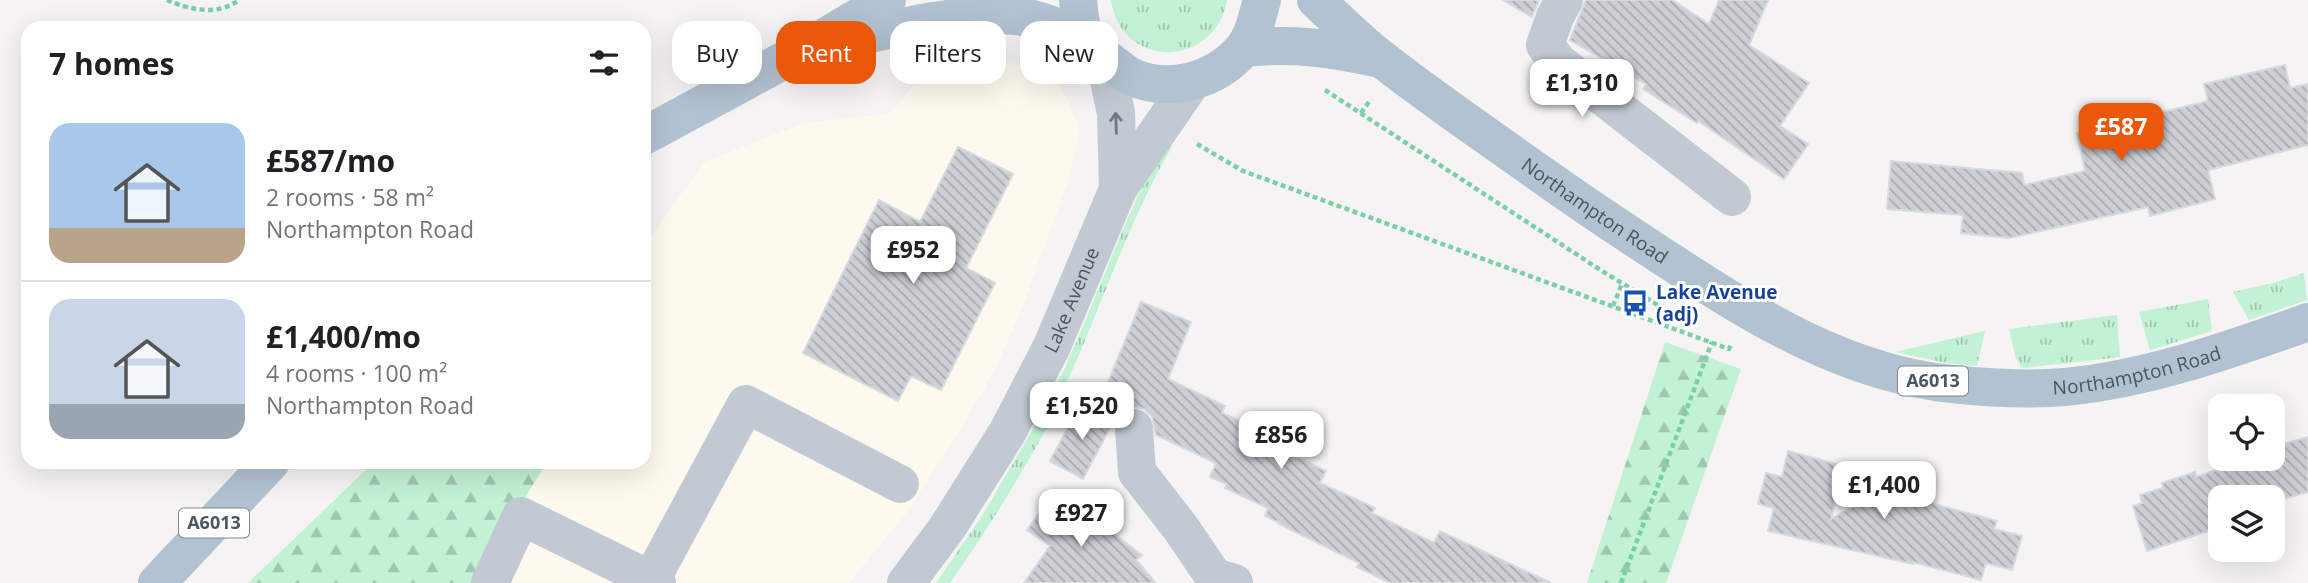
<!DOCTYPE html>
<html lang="en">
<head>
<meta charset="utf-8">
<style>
	body { margin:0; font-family:"Open Sans",sans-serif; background:#f6f6f6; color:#202124; height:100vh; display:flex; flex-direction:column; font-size:26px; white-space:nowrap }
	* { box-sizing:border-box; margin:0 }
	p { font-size:23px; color:#757577 }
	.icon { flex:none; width:38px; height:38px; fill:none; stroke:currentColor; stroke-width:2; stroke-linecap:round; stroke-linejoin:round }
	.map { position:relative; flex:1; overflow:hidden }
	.details { position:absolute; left:21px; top:21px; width:630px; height:448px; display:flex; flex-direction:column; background:#fff; border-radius:21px; box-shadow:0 7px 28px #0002 }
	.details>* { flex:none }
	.banner { position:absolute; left:672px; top:21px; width:665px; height:63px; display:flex; gap:14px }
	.buttons { position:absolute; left:2208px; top:394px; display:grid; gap:14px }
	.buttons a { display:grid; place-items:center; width:77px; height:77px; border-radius:14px; background:#fff; box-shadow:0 7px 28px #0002; font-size:35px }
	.price { position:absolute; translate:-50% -60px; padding:0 16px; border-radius:14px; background:#fff; color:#222; font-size:23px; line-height:46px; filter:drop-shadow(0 2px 4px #0008) }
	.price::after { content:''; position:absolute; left:50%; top:42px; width:21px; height:16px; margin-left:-10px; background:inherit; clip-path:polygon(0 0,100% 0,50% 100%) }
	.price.on { background:#ea580c; color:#fff }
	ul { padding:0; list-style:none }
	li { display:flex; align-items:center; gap:21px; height:175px; padding:0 28px }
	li+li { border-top:2px solid #e0e0e0 }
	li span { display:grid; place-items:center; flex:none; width:196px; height:140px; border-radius:21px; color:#555 }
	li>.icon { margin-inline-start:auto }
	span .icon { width:84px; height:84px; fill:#fffc; stroke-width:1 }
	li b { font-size:30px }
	h2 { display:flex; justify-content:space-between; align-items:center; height:84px; padding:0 28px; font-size:30px }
	.pill { padding:0 24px; border-radius:21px; background:#fff; box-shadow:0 7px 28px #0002; font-size:24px; line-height:63px }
	.pill.on { background:#ea580c; color:#fff }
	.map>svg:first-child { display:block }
</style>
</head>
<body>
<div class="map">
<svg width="2308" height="583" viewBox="0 0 2308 583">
	<defs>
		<pattern id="grass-tufts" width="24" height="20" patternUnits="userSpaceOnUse" patternTransform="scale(1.75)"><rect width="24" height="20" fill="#c3f1d5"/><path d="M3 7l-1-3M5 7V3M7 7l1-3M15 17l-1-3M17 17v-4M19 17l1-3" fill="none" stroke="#a0c6b0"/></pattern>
		<pattern id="forest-firs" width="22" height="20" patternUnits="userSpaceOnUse" patternTransform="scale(1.75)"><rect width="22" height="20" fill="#c3f1d5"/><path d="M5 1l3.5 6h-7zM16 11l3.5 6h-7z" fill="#a0c6b0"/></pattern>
		<pattern id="building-back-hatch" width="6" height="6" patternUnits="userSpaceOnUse" patternTransform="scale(1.75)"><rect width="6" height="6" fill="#cdcfd5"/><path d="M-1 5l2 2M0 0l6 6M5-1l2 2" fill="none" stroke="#a8abb0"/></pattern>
	</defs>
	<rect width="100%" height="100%" fill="#f5f3f3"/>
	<path fill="#fdf9ef" d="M 1011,63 L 1051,76 L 1068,99 L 1080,133 L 1069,178 L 1020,314 L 993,373 L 955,439 L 904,516 L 849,583 L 425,583 L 497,462 L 644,462 L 644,246 L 704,162 L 804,123 L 888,114 L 913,87 L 950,69 Z"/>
	<path fill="url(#grass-tufts)" d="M 1111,0 L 1227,0 C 1215,69 1121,70 1111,0 Z
		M 1165,143 L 1172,147 C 1128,221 1102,306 1066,384 L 1056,386 C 1095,307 1121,221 1165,143 Z
		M 2304,273 L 2307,300 L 2249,320 L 2233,292 L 2273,283 Z
		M 2208,299 L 2212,331 L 2150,350 L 2139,312 Z
		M 2117,315 L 2120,357 L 2022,368 L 2016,359 L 2009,329 Z
		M 1985,331 L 1977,366 L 1946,363 L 1895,352 Z
		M 1061,401 C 1028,464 991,525 950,583 L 936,583 L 982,516 L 1047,405 Z"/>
	<path fill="url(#forest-firs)" d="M 1665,342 L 1741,369 L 1666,583 L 1587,583 Z
		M 374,462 L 547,462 L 472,583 L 248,583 Z"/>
	<path fill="url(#building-back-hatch)" stroke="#d7d9de" stroke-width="2" d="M 1503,0 L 1539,0 L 1532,17 Z
		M 1586,0 L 1672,0 L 1709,24 L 1719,0 L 1768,0 L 1749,45 L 1809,83 L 1780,126 L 1808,144 L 1784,179 L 1698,121 L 1697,123 L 1643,89 L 1646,84 L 1570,40 Z
		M 2285,65 L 2290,88 L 2308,84 L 2308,145 L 2208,170 L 2215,199 L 2150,216 L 2148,207 L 2009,238 L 1961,233 L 1963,215 L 1887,209 L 1891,161 L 2022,173 L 2024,185 L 2085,171 L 2077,133 L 2208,101 L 2204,84 Z
		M 958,147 L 1013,174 L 966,268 L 995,283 L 941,390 L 911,376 L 898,401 L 803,353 L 879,200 L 920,222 Z
		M 1141,302 L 1191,322 L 1168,379 L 1225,406 L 1222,413 L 1250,425 L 1246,433 L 1326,471 L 1320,483 L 1375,508 L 1372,513 L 1434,543 L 1440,531 L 1551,583 L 1390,583 L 1357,567 L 1359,563 L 1279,524 L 1280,523 L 1265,516 L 1268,508 L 1225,488 L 1227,484 L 1210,477 L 1216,463 L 1156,435 L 1152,416 L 1144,409 L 1132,406 L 1122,410 L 1117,416 L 1098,406 Z
		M 1080,405 L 1113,422 L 1083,479 L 1050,461 Z
		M 2308,437 L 2308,492 L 2273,502 L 2276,509 L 2273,510 L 2273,497 L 2221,497 L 2221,527 L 2147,551 L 2133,506 L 2142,503 L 2140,495 L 2163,488 L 2162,483 L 2195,472 L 2196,477 L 2251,458 L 2273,458 L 2273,447 Z
		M 1788,451 L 1844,466 L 1831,519 L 1910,474 L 1928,499 L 1927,502 L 1997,521 L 1994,529 L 2022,536 L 2012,570 L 1986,563 L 1981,580 L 1913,562 L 1913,564 L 1768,531 L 1774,508 L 1758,504 L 1766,473 L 1782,477 Z
		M 1055,490 L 1142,555 L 1136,560 L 1156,583 L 1024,583 L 1050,546 L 1027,530 Z"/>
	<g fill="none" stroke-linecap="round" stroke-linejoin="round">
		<path stroke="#7ad0a6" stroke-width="4.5" stroke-dasharray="5 3.5" stroke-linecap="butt" d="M 167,0 C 190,10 218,16 239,0
			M 1325,90 L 1602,271 L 1671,313
			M 1361,113 L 1371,99
			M 1197,144 L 1243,171 L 1729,349 L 1731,344
			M 1613,306 L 1622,284
			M 1621,583 L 1712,342"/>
		<g stroke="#c1cad2" stroke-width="38">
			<path d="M 1564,0 L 1555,17 L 1545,45 L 1558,62 L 1732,197"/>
			<path d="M 1104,57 L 1116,113 L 1118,189"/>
			<path d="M 1134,428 L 1137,472 L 1180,527 L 1214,577 L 1234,583"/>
			<path d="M 651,580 L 746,404 L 900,484"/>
			<path d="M 490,583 L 521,516 L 657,583"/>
			<path id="s1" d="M 906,583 L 947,528 L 1007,433 L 1052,346 L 1118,189 L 1192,82"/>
		</g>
		<g stroke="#b3c2d1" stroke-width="38">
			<path d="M 1078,0 C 1079,13 1081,31 1088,42 C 1094,50 1104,57 1112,63 C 1118,67 1124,73 1130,76 C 1168,94 1215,81 1242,50 C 1254,36 1257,17 1262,0"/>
			<path id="s2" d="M 1316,0 C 1338,20 1359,42 1383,60 C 1434,100 1489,137 1542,175 C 1583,204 1625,232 1668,260 C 1754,316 1847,374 1952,384 C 1989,388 2028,390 2065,387 C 2148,379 2229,350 2308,322"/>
			<path d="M 1244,48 C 1294,43 1331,48 1380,59"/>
			<path d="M 805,49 C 869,36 952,10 1016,16 C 1042,19 1065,30 1087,41"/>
			<path d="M 644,136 L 805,49 L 887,0"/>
			<path d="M 157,583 L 271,462"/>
		</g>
	</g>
	<defs><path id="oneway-shaft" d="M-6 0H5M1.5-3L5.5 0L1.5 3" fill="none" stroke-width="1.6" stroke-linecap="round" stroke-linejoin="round" transform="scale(1.75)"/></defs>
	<use stroke="#6e7983" href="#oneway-shaft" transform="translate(1116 123) rotate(-92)"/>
	<defs>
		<g id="bus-bare" transform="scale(2.1)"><path d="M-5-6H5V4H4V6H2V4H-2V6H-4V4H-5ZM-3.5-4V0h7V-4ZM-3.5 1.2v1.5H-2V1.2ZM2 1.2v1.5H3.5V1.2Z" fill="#1a4fb4" stroke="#fff" stroke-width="2.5" paint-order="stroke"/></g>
	</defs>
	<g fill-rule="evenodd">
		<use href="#bus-bare" x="1635" y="303"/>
	</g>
	<g text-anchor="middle" stroke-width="6" stroke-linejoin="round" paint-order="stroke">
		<g fill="#fff" stroke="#808990" stroke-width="2">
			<rect x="1898" y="366.5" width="70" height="29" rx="5"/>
			<rect x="179" y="508.5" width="70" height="29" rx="5"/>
		</g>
		<g font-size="18" font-weight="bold" fill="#4a5661">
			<text x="1933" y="387">A6013</text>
			<text x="214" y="529">A6013</text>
		</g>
		<g font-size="19" fill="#4a5661" stroke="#fff">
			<text dy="7" stroke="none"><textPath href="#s2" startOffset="350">Northampton Road</textPath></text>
			<text dy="7" stroke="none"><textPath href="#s1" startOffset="329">Lake Avenue</textPath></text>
			<text dy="7" stroke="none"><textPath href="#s2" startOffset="938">Northampton Road</textPath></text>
		</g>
		<g font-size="19" font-weight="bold" fill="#164399" stroke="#fff" text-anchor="start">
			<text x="1656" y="299">Lake Avenue<tspan x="1656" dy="22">(adj)</tspan></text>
		</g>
	</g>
</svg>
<div class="buttons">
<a><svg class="icon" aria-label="locate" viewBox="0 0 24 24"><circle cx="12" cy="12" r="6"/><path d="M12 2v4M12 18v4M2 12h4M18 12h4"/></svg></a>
<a><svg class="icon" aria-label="layers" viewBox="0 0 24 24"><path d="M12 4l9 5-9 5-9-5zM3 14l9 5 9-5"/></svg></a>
</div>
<b class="price" style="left:1582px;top:119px">£1,310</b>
<b class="price on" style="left:2121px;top:163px">£587</b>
<b class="price" style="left:913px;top:286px">£952</b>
<b class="price" style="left:1082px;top:442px">£1,520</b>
<b class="price" style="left:1281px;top:471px">£856</b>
<b class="price" style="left:1884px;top:521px">£1,400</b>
<b class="price" style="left:1081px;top:549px">£927</b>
<div class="banner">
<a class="pill">Buy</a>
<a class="pill on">Rent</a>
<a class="pill">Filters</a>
<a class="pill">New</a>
</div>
<section class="details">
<h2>7 homes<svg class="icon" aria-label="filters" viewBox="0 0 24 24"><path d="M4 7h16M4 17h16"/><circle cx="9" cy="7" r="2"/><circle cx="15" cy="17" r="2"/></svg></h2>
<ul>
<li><span style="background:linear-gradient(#a9c7e8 75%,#b9a48a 0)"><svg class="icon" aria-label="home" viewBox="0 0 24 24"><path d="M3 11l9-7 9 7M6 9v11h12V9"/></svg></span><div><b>£587/mo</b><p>2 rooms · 58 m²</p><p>Northampton Road</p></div></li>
<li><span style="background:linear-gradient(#c9d6e8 75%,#9aa5b1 0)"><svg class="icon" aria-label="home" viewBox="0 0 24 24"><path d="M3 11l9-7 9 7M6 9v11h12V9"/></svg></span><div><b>£1,400/mo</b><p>4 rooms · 100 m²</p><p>Northampton Road</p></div></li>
</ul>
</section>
</div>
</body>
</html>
